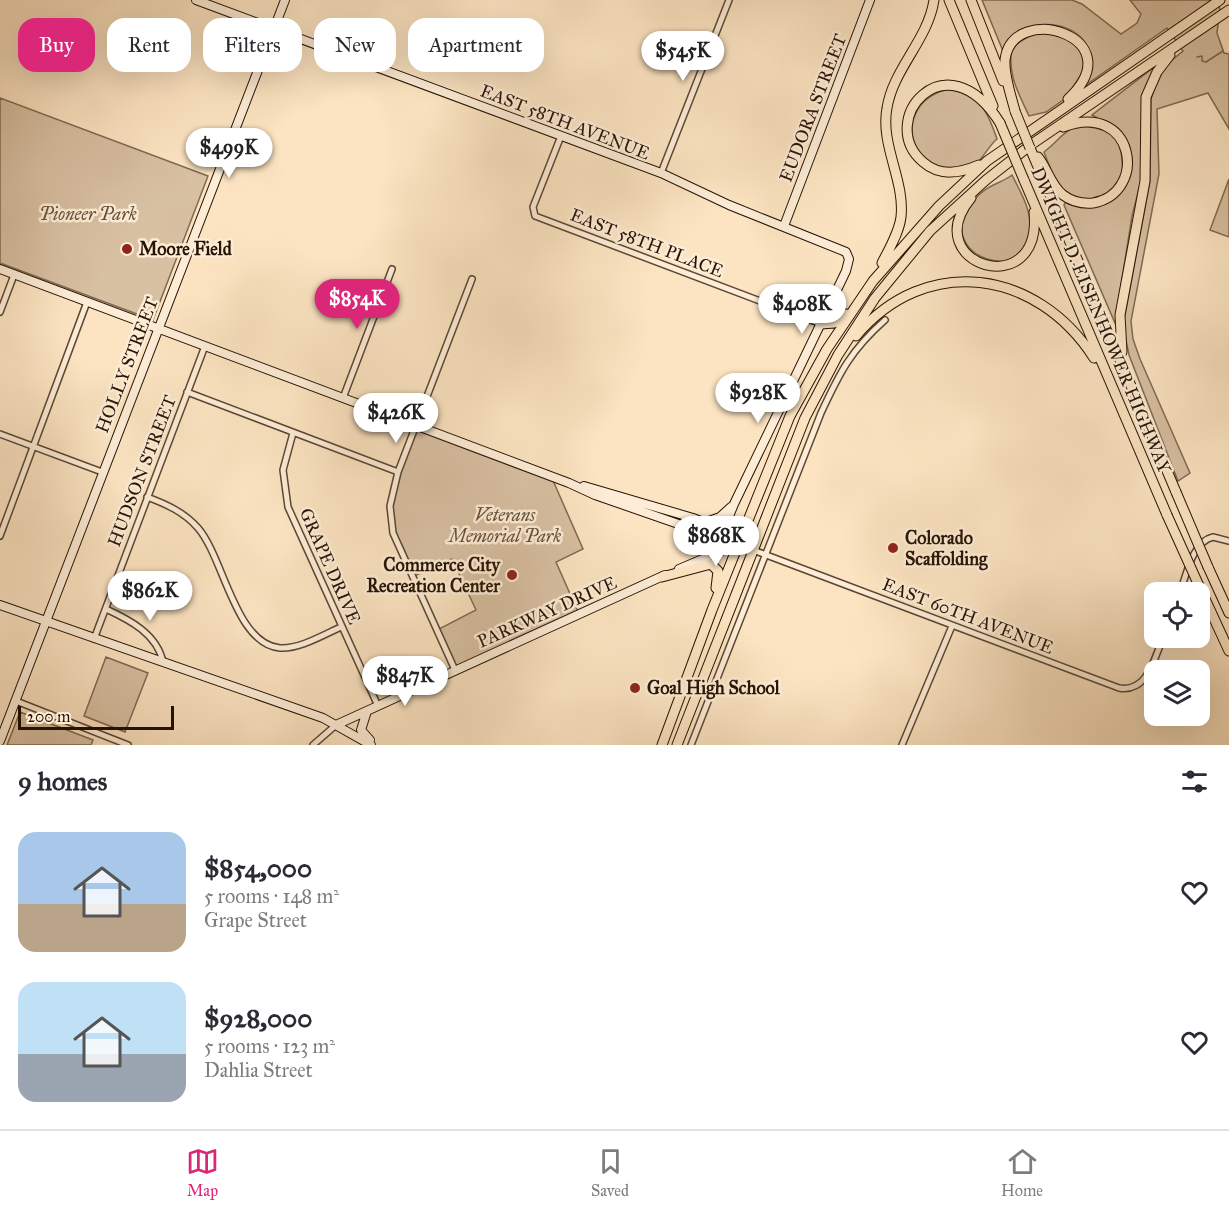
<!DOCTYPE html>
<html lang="en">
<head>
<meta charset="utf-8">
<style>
	body { margin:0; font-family:"IM FELL Great Primer",serif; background:#f7f7f7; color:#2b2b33; height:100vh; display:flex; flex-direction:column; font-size:22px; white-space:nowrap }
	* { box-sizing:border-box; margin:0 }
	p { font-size:20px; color:#7c7c81 }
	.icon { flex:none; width:33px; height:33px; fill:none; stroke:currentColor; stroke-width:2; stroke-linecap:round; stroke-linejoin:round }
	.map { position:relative; height:745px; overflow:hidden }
	.drawer { display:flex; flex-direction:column; background:#fff; flex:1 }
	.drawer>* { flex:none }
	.top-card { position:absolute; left:18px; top:18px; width:600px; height:54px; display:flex; gap:12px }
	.fabs { position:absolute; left:1144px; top:582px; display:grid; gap:12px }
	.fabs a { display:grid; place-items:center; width:66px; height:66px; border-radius:12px; background:#fff; box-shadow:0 6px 24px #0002; font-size:30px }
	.scale { position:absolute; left:18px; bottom:15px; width:156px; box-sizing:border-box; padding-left:6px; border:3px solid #271303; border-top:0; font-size:16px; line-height:21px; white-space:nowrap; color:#271303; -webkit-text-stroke:4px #fdedd7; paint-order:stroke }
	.price { position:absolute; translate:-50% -51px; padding:0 14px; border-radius:21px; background:#fff; color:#222; font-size:20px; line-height:39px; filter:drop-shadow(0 2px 3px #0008) }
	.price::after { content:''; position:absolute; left:50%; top:36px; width:18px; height:14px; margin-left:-9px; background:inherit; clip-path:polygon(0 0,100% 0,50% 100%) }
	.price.current { background:#db2777; color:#fff }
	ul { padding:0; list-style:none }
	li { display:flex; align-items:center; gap:18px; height:150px; padding:0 18px }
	li span { display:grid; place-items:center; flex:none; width:168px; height:120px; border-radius:18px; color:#555 }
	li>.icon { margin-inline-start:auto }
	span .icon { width:72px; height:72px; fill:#fffc; stroke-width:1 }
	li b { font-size:26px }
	h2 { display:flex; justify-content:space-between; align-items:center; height:72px; padding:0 18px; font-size:26px }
	.pill { padding:0 21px; border-radius:18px; background:#fff; box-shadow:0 6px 24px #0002; font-size:21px; line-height:54px }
	.pill.current { background:#db2777; color:#fff }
	.menu { display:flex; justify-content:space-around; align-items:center; height:84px; border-top:2px solid #e1e1e2; background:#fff; font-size:16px; color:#7c7c81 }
	.menu a { display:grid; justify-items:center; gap:3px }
	.menu .current { color:#db2777 }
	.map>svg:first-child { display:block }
</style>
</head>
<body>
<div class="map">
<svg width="1229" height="745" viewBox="0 0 1229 745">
	<rect width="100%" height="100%" fill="#fce4c2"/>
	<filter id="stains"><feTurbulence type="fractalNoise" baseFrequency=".00333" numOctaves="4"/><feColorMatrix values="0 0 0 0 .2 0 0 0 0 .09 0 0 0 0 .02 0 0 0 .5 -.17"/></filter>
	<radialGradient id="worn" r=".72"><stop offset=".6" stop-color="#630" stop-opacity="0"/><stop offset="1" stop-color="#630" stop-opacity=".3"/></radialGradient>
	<path fill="#d8c0a2" stroke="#806a52" stroke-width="1.5" d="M 982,0 L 1072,0 L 1082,4 L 1121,34 L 1137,23 L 1141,14 L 1130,0 L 1217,0 L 1220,9 L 1217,33 L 1224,53 L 1229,54 L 1229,129 L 1208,93 L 1157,109 L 1159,174 L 1131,321 L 1133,339 L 1140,359 L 1190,473 L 1178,481 L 1129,355 L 1123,326 L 1150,181 L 1151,99 L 1158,78 L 1167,64 L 1183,51 L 1167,28 L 1083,87 C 1117,29 1031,0 1003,51 Z
		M 1045,26 L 1064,30 L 1083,54 L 1084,70 L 1066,98 L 1046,112 L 1029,116 C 1018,92 1007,74 1012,47 Z
		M 1153,68 L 1155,69 L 1149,80 L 1142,177 L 1132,216 L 1115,323 L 1064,205 L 1066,201 C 1076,203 1089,208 1098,206 C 1130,200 1142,160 1123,135 C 1115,125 1103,121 1092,115 Z
		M 949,89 C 981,96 987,110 997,139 C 985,149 982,165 965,169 C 909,182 888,103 949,89 Z
		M 0,98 L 208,176 L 153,320 L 0,263 Z
		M 1080,125 C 1120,132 1121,136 1123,176 L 1109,194 L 1089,200 L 1071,197 L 1056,183 L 1044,152 C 1060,140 1061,132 1080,125 Z
		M 1012,175 C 1019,189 1029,206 1030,222 C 1036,292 927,257 973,201 C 986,185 998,185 1012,175 Z
		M 1229,179 L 1229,237 L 1210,230 Z
		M 416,425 L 551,476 L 583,549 L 556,562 L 579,614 L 455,670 L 437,630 L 476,610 L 452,559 L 412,577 L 393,533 L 391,499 Z
		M 106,657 L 148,673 L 125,732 L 84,716 Z
		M 20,712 L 93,740 L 91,745 L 7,745 Z"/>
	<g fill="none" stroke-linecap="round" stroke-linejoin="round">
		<path stroke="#7c664f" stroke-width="1.5" d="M 1197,57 L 1202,56 L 1202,61 L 1206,62 L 1223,51"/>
		<g stroke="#5c4733" stroke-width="8">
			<path id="street" d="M 561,136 L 533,207 L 535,216 L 821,324
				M 661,173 L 729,0
				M 0,312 L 14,275
				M 187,392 L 398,472
				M 343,398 L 392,269
				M 293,433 L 283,470 L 288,507 L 378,706
				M 0,434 L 102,472
				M 147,497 C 166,504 184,512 198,528 C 224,558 235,644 280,648 C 300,649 323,635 341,627
				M 0,536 L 87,302
				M 753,550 L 1119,688 C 1148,693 1154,658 1163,638
				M 1180,592 C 1187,574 1192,542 1213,537 L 1229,541
				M 106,609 C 130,620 157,634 163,662
				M 94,639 L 205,346
				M 455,670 L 393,533 L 390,506 L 398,472 L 472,279
				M 16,701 L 128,745
				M 313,745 L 336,725
				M 691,745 L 821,413 C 840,372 851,350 885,320
				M 902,745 L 952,626"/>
		</g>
		<g stroke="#271303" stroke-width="10">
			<path id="secondary" d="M 196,0 L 661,173 L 729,205 L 846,252 L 849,259 L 846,271 L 734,504 L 714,553
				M 784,226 L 870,0
				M 0,269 L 569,483 L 595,495 L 753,550
				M 584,486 L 693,518 L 724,530 L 737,543
				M 706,522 L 720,517 L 731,507
				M 679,569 L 738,544
				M 0,605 L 323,718 L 371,745
				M 367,711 L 361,730 L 370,740
				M 336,725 L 665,575
				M 0,741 L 285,0"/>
		</g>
		<g stroke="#271303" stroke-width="11">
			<path id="highway" d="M 949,0 L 993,106
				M 971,0 L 1003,81
				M 1015,111 C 1011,95 1004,76 1005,60 C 1012,0 1135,37 1068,99
				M 1030,148 L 1176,492
				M 1038,157 C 1047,168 1051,186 1063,195 C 1071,201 1082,204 1093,203 C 1149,193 1135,100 1063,127
				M 979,165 C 960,173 940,177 923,162 C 875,121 946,36 1000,123
				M 1024,180 L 1167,515
				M 971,198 C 916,265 1043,304 1034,212
				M 882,263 C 889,249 899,233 901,217 C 905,180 880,145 887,108 C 893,69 928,40 934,0
				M 821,324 L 834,323 L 846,314
				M 856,336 C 926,253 1037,269 1094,358
				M 1122,352 L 1120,315 L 1145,181 L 1146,97 L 1157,72 L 1170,55
				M 1208,567 L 1229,613
				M 662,577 L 711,564 L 718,571 L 716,588
				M 1200,588 L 1229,651
				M 662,745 L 712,610 L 790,416 L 827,349 L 873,281 L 939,206 L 987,161 L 1220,0
				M 677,745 L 805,418 L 838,355 L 875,298 L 930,231 L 986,180 L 1032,144 L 1229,10"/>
		</g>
		<use href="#street" stroke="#fdedd7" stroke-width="5"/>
		<use href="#secondary" stroke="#fdedd7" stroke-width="8"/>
		<use href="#highway" stroke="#fce4c2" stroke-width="9"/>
		<g stroke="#271303" stroke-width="11" stroke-linecap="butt">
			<path id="highway-bridge" d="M 1015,111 L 1030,148
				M 1000,123 L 1024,180
				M 1176,492 L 1208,567
				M 1167,515 L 1200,588"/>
		</g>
		<use href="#highway-bridge" stroke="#fce4c2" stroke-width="9"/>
	</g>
	<g fill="#8f2418" stroke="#fdedd7" stroke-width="2">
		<circle cx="127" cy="249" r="6"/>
		<circle cx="893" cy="548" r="6"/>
		<circle cx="512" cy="575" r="6"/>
		<circle cx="635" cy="688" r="6"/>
	</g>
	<g text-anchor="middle" stroke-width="5" stroke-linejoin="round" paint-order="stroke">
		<g font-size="18" fill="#271303" stroke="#fdedd7">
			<text transform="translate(813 108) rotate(-69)" y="6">EUDORA STREET</text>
			<text transform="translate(565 122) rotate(21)" y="6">EAST 58TH AVENUE</text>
			<text transform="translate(647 243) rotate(21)" y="6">EAST 58TH PLACE</text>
			<text transform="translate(1101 320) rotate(67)" y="6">DWIGHT D. EISENHOWER HIGHWAY</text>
			<text transform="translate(127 365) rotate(-69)" y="6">HOLLY STREET</text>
			<text transform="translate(142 471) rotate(-69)" y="6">HUDSON STREET</text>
			<text transform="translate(330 566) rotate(66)" y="6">GRAPE DRIVE</text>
			<text transform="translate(547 612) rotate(-24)" y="6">PARKWAY DRIVE</text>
			<text transform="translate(968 616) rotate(21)" y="6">EAST 60TH AVENUE</text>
		</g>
		<g font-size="18" font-style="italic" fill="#65503b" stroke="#fdedd7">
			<text x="88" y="220">Pioneer Park</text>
			<text x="505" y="521">Veterans<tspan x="505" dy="21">Memorial Park</tspan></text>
		</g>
		<g font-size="18" font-weight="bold" fill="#271303" stroke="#fdedd7" text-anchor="start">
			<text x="139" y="255">Moore Field</text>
			<text x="905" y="544">Colorado<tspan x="905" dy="21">Scaffolding</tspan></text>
			<text x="500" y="571" text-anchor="end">Commerce City<tspan x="500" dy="21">Recreation Center</tspan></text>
			<text x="647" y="694">Goal High School</text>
		</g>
	</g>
	<rect width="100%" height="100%" filter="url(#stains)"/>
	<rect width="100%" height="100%" fill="url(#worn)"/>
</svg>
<div class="fabs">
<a><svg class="icon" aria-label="locate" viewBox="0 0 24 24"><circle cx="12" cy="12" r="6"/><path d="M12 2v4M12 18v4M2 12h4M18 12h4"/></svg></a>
<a><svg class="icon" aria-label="layers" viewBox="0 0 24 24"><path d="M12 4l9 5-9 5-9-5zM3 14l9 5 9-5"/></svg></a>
</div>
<div class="scale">200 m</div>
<b class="price" style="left:683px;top:82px">$545K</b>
<b class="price" style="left:229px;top:179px">$499K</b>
<b class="price current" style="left:357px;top:330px">$854K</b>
<b class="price" style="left:802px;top:335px">$408K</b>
<b class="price" style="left:758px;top:424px">$928K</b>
<b class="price" style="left:396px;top:444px">$426K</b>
<b class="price" style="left:716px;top:567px">$868K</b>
<b class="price" style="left:150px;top:622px">$862K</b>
<b class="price" style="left:405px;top:707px">$847K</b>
<div class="top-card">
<a class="pill current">Buy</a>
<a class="pill">Rent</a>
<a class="pill">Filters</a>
<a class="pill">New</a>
<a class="pill">Apartment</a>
</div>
</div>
<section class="drawer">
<h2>9 homes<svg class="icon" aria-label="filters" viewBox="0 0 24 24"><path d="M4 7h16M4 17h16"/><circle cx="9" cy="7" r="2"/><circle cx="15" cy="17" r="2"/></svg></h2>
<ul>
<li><span style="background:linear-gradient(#a9c7e8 60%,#b9a48a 0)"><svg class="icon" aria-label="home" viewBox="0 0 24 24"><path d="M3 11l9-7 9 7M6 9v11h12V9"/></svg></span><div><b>$854,000</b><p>5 rooms · 148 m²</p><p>Grape Street</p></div><svg class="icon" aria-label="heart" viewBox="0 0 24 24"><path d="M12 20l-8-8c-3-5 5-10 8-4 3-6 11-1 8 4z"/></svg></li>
<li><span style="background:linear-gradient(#bfe0f5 60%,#9aa5b1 0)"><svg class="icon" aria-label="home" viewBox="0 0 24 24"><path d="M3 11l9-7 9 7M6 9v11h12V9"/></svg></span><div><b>$928,000</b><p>5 rooms · 123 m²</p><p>Dahlia Street</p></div><svg class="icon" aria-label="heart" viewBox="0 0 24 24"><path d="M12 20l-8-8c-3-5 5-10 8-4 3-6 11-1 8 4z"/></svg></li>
</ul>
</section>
<nav class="menu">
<a class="current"><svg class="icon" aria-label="map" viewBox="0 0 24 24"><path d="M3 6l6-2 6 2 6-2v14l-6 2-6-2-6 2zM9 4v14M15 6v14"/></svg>Map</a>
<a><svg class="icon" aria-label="saved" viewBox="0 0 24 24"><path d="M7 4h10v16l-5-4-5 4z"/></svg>Saved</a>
<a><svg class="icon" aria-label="home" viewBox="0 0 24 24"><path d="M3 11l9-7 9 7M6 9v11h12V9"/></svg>Home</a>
</nav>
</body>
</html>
